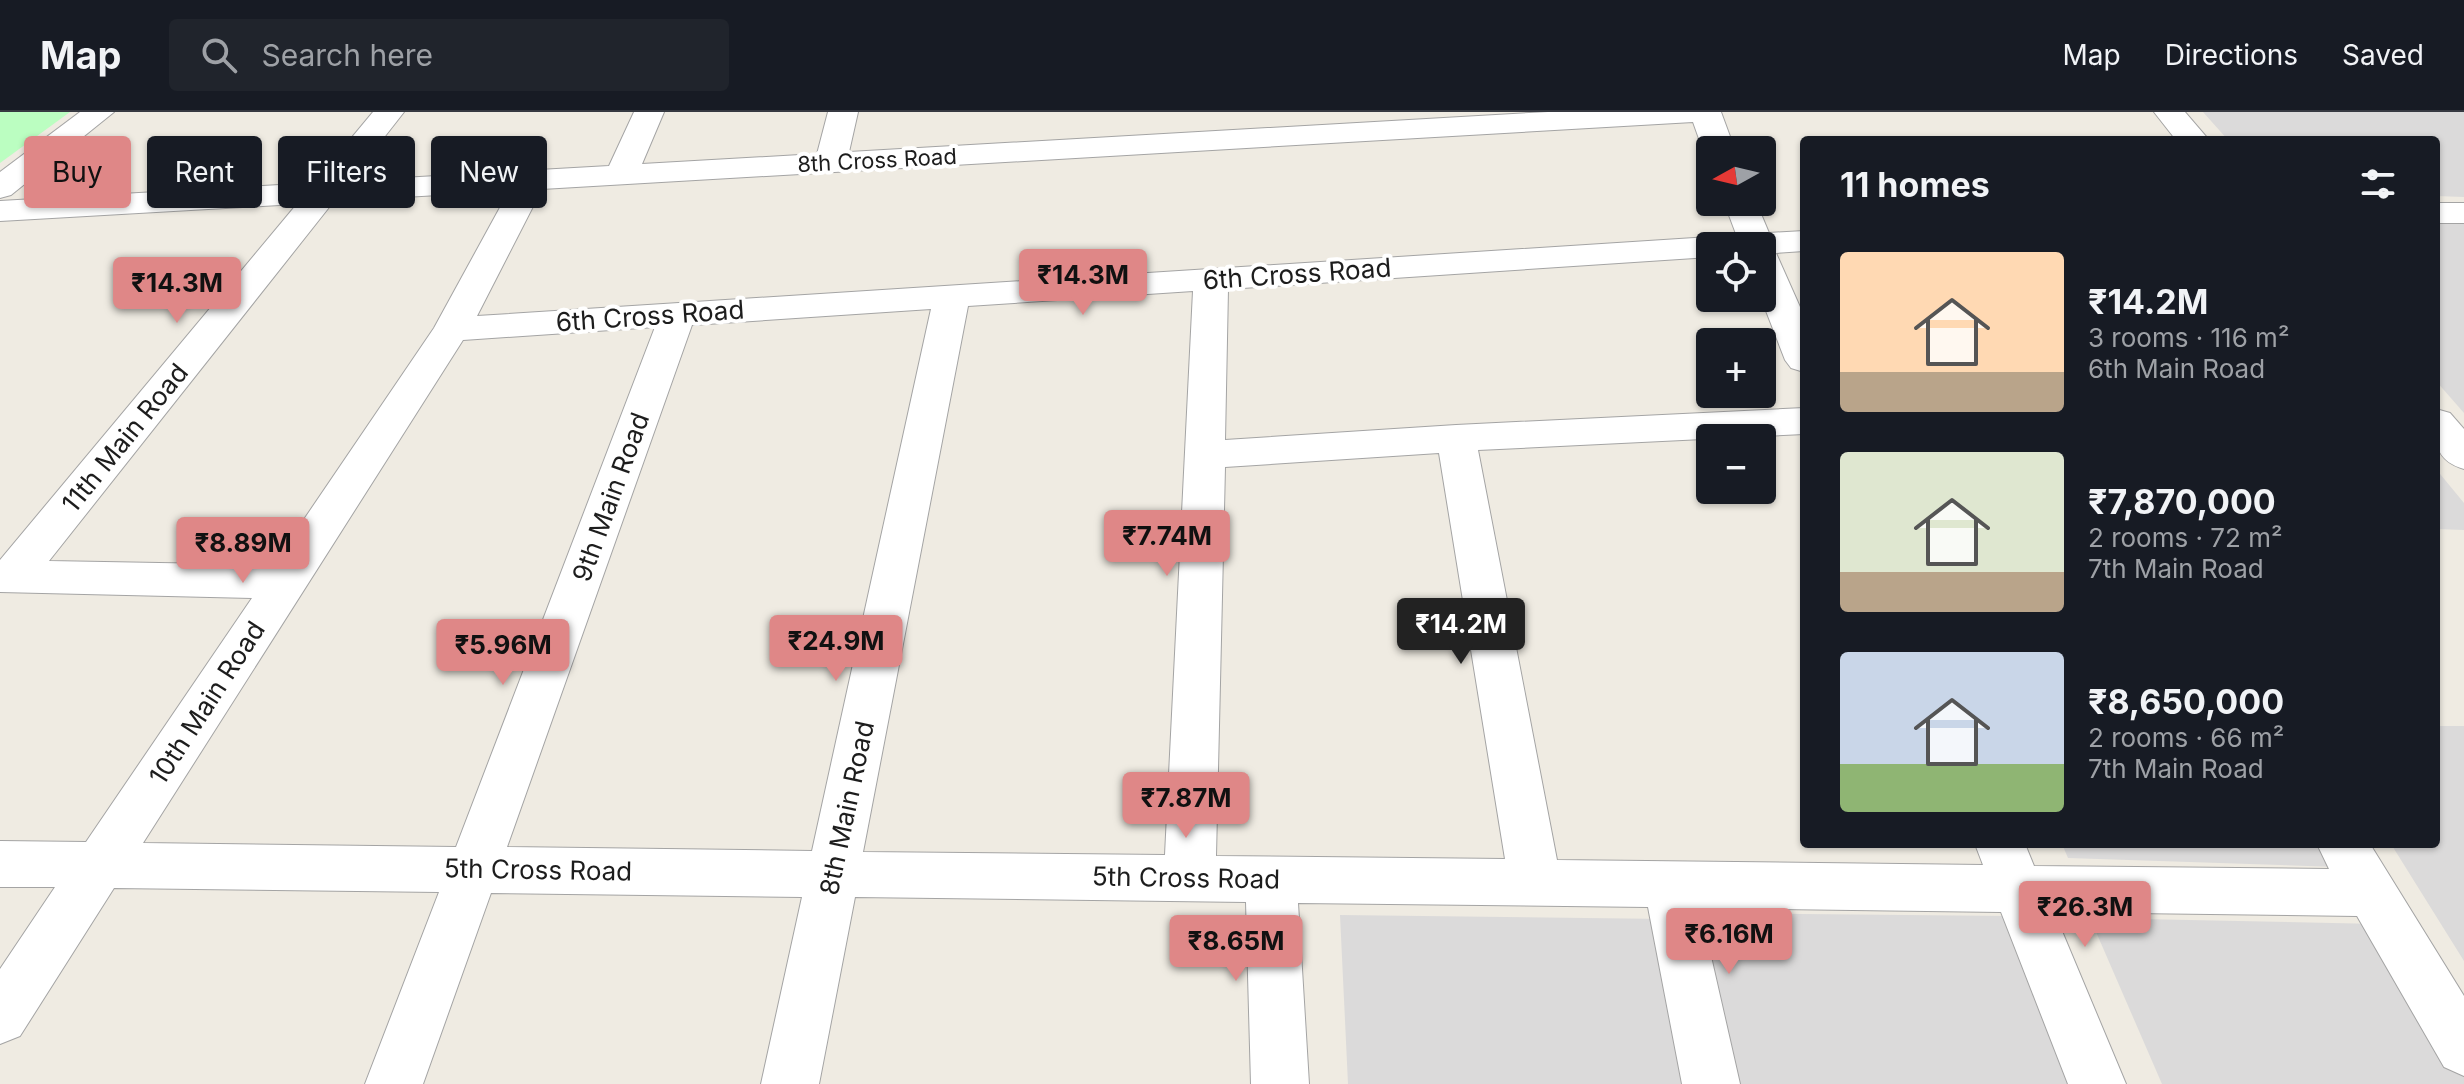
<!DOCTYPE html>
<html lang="en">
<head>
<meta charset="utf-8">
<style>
	body { margin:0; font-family:Inter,sans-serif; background:#20242c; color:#f1f3f6; height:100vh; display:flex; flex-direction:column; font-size:30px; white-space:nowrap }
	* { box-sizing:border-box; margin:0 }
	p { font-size:26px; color:#9ea1a6 }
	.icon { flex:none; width:44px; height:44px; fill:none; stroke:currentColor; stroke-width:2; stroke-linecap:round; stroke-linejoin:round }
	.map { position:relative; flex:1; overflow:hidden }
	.side { position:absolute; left:1800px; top:24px; width:640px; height:712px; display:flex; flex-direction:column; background:#171b24; border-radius:8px; box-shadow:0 2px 6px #0004 }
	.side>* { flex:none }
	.top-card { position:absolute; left:24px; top:24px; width:760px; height:72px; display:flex; gap:16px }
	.needle { width:52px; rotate:262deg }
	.buttons { position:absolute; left:1696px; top:24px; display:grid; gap:16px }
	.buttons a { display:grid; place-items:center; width:80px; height:80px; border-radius:8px; background:#171b24; box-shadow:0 2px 6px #0004; font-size:40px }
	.price { position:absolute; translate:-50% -68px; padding:0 18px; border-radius:8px; background:#df8787; color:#111; font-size:26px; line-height:52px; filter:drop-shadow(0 2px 4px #0008) }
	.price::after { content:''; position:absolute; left:50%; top:48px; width:24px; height:18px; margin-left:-12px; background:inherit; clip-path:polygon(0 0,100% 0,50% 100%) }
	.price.selected { background:#222; color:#fff }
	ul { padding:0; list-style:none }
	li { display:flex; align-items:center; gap:24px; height:200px; padding:0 40px }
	li span { display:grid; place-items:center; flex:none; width:224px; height:160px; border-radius:8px; color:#555 }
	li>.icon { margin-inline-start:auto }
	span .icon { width:96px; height:96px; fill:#fffc; stroke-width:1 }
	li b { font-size:34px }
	h2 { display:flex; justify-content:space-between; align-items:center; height:96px; padding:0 40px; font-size:34px }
	.chip { padding:0 28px; border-radius:8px; background:#171b24; box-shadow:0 2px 6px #0004; font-size:28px; line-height:72px }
	.chip.selected { background:#df8787; color:#111 }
	header { display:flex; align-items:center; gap:48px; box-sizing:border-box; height:112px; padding:0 40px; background:#171b24; border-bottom:2px solid #363941 }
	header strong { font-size:38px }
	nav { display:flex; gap:44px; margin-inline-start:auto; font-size:28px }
	.search { width:560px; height:72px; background:#20242c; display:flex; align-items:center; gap:20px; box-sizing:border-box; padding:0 28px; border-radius:8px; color:#9ea1a6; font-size:30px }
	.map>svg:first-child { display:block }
</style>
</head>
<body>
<header>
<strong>Map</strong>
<div class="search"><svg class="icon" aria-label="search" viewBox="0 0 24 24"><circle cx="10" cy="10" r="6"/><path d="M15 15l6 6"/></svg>Search here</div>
<nav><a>Map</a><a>Directions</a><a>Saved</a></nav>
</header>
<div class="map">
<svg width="2464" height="972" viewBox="0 0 2464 972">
	<rect width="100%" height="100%" fill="#efebe2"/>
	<path fill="#dbdada" d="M 2203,0 L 2464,0 L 2464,85 L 2436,84 L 2436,28 L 2228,28 Z
		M 2436,107 L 2464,107 L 2464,301 L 2436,269 Z
		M 2436,357 L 2464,391 L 2464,418 L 2436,417 Z
		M 2436,614 L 2464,614 L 2464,849 L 2391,732 L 2436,732 Z
		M 2062,732 L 2323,732 L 2337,755 L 2068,746 Z
		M 1689,801 L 2007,804 L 2074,972 L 1729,972 Z
		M 1340,803 L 1668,807 L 1704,972 L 1348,972 Z
		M 2090,806 L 2379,812 L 2464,957 L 2464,972 L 2162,972 Z"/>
	<path fill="#bbfec1" d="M 0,0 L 70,0 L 0,51 Z"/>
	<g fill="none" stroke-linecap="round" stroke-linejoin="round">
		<g stroke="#a4a4a4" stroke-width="2">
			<path id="minor" d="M 80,0 L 114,0 L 11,83 L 0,86 L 0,60 Z
				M 373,0 L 404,0 L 350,69 L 609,54 L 634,0 L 664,0 L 642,52 L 817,42 L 828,0 L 858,0 L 849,40 L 1548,0 L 1721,0 L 1735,38 L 1710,38 L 1710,45 L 1703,38 L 1693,10 L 542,77 L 477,204 L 1710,125 L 1718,127 L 1736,122 L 1724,90 L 1756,90 L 1769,121 L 1804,119 L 1804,139 L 1776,141 L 1804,204 L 1804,260 L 1791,256 L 1785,248 L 1761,186 L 1762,134 L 1710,134 L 1710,145 L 1228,177 L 1225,328 L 1456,313 L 1804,296 L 1804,322 L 1478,338 L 1557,748 L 1983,753 L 1975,732 L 2025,732 L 2034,754 L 2329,757 L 2317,732 L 2370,732 L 2464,884 L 2464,964 L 2444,955 L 2357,804 L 2054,800 L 2126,972 L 2068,972 L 2001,800 L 1700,796 L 1740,972 L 1682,972 L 1648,795 L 1298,791 L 1309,972 L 1251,972 L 1246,790 L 855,785 L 819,972 L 761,972 L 802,785 L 491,781 L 423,972 L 365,972 L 439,780 L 114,776 L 20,924 L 0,932 L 0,857 L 55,775 L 0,775 L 0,729 L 86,730 L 252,486 L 0,480 L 0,448 L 297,92 L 0,109 L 0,89 L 314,71 ZM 509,79 L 434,216 L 273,453 L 49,449 L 334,89 ZM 1193,179 L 1165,743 L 863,740 L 968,194 ZM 931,197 L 812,739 L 507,735 L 692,213 ZM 655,215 L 456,735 L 143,731 L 463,228 ZM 1439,341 L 1505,747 L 1216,744 L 1225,355 Z
				M 2154,0 L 2185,0 L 2209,28 L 2176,28 Z
				M 2436,91 L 2464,91 L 2464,111 L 2436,111 Z
				M 2436,297 L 2450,301 L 2464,317 L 2464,357 C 2431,347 2436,326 2436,297 Z"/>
		</g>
		<use href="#minor" fill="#fff" fill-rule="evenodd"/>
	</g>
	<g text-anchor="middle" stroke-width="8" stroke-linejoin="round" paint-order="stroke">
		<g font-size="22" fill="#1d1d1d" stroke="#fff">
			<text transform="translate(877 48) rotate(-3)" y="8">8th Cross Road</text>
		</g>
		<g font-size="26" fill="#1d1d1d" stroke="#fff">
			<text transform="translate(1297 162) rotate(-4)" y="9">6th Cross Road</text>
			<text transform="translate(650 204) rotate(-4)" y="9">6th Cross Road</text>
			<text transform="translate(125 326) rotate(-51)" y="9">11th Main Road</text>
			<text transform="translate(611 385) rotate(-70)" y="9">9th Main Road</text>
			<text transform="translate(207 591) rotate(-57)" y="9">10th Main Road</text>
			<text transform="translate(847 696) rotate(-78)" y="9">8th Main Road</text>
			<text transform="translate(538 758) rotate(1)" y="9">5th Cross Road</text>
			<text transform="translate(1186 766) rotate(1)" y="9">5th Cross Road</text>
		</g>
	</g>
</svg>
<div class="buttons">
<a><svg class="needle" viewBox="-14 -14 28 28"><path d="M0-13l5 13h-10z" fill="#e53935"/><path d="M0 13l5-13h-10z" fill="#9ea1a6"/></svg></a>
<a><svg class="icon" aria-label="locate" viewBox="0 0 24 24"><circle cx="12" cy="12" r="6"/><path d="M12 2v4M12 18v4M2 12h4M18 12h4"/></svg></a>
<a>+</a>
<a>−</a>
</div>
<b class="price" style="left:1083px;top:205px">₹14.3M</b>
<b class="price" style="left:177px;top:213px">₹14.3M</b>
<b class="price" style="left:1167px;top:466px">₹7.74M</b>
<b class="price" style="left:243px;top:473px">₹8.89M</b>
<b class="price selected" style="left:1461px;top:554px">₹14.2M</b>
<b class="price" style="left:836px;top:571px">₹24.9M</b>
<b class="price" style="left:503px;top:575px">₹5.96M</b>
<b class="price" style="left:1186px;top:728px">₹7.87M</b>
<b class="price" style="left:2085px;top:837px">₹26.3M</b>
<b class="price" style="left:1729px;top:864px">₹6.16M</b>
<b class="price" style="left:1236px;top:871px">₹8.65M</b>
<div class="top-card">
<a class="chip selected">Buy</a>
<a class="chip">Rent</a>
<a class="chip">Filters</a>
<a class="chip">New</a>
</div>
<section class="side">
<h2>11 homes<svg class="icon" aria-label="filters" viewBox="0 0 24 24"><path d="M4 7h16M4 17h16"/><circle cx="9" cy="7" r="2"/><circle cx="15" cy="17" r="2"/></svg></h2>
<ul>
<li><span style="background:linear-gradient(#ffd9b3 75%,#b9a48a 0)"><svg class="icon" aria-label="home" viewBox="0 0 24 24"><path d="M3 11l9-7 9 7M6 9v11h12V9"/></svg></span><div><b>₹14.2M</b><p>3 rooms · 116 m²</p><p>6th Main Road</p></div></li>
<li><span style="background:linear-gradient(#dfe7d0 75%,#b9a48a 0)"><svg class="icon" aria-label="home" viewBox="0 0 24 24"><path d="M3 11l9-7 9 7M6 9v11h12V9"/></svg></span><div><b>₹7,870,000</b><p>2 rooms · 72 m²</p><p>7th Main Road</p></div></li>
<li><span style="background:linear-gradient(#c9d6e8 70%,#8fb573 0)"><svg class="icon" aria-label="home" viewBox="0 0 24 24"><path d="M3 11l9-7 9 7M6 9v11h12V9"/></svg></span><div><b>₹8,650,000</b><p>2 rooms · 66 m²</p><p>7th Main Road</p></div></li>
</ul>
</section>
</div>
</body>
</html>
